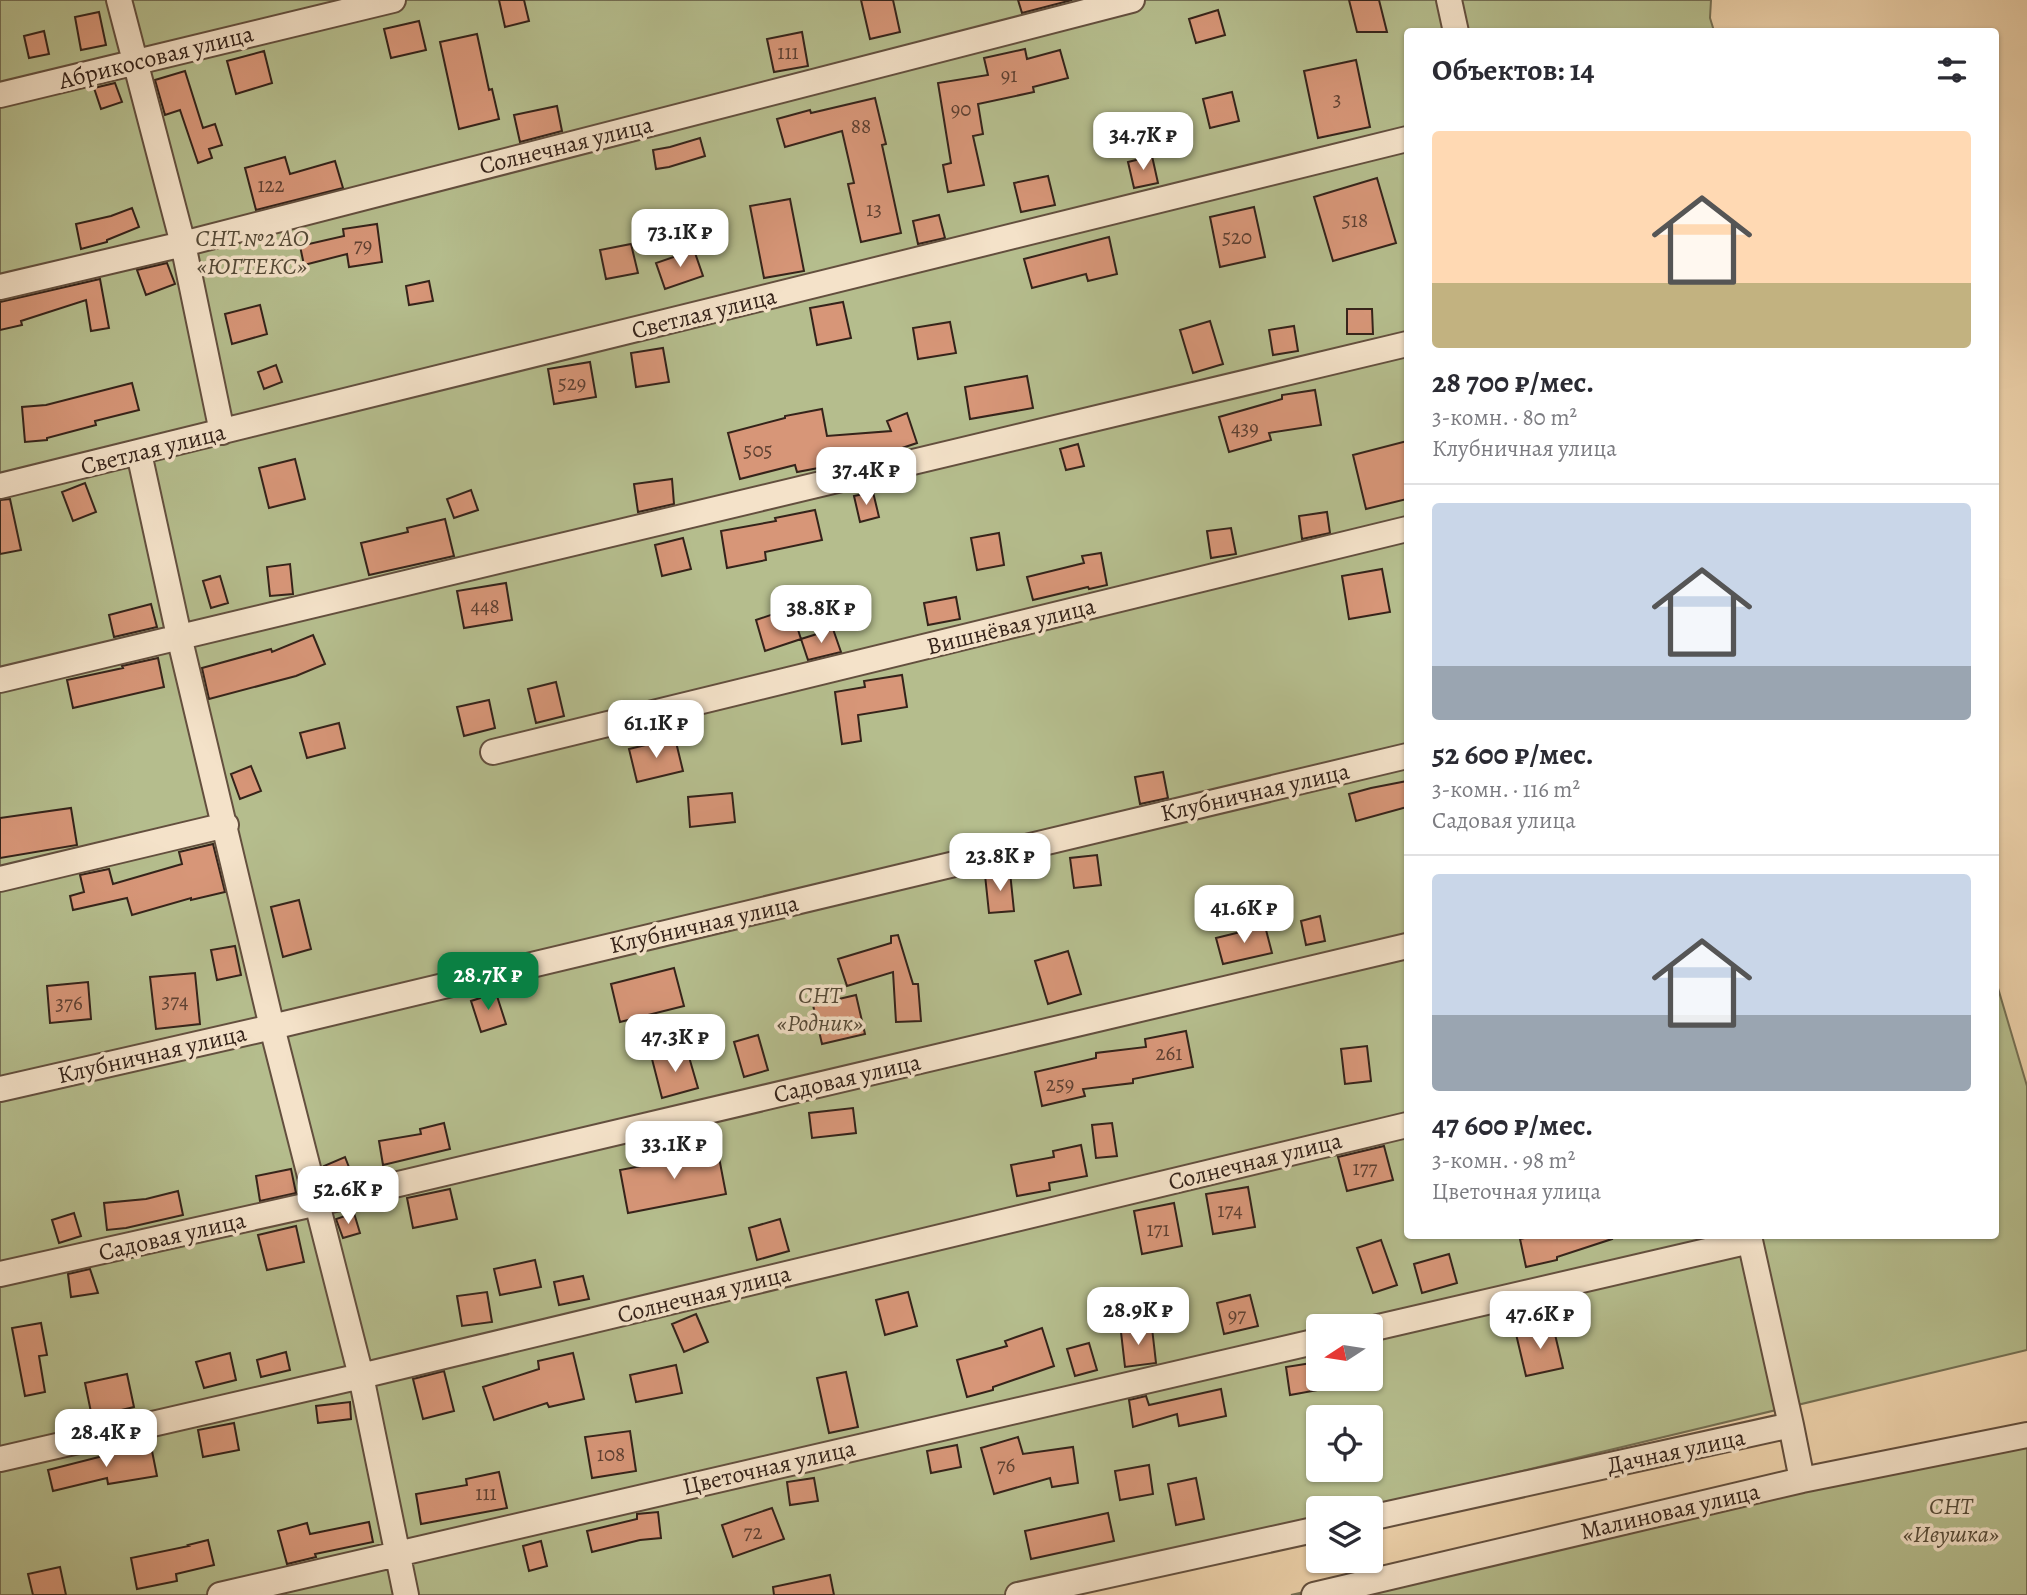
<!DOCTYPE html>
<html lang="ru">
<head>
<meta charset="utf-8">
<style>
	body { margin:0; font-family:Alegreya,serif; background:#f7f7f7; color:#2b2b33; height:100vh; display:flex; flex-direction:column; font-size:26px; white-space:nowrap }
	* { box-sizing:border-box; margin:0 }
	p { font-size:23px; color:#7c7c81 }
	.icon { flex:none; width:38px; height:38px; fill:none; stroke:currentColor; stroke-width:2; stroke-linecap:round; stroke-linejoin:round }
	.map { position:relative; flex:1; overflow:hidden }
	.side { position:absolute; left:1404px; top:28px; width:595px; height:1211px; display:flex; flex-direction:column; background:#fff; border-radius:7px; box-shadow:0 2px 5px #0004 }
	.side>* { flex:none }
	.needle { width:46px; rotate:258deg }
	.tools { position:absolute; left:1306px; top:1314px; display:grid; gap:14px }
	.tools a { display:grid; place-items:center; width:77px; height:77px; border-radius:7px; background:#fff; box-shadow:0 2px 5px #0004; font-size:35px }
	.price { position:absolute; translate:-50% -60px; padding:0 16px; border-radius:14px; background:#fff; color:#222; font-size:23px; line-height:46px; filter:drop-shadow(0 2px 4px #0008) }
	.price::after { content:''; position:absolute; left:50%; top:42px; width:21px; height:16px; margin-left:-10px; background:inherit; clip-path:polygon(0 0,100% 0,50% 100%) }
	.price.current { background:#0b8043; color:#fff }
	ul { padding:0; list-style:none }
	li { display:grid; align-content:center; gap:14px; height:371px; padding:0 28px }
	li+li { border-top:2px solid #e1e1e2 }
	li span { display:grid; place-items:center; height:217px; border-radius:7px; color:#555 }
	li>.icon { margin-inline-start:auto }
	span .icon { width:126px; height:126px; fill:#fffc; stroke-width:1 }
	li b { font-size:30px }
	h2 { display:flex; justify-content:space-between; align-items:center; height:84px; padding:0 28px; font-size:30px }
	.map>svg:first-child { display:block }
</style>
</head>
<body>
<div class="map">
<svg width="2027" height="1595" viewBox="0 0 2027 1595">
	<rect width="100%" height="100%" fill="#eed3ac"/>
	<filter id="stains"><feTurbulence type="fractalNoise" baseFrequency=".00286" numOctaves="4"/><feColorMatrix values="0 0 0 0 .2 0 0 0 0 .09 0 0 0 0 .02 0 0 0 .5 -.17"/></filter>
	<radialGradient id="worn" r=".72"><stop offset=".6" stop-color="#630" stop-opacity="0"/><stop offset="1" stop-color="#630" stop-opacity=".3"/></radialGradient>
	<path fill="#b5bd8d" stroke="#757054" stroke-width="2" fill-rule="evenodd" d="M 0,0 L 1711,0 L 1710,18 L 1714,31 L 1407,32 L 1407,1236 L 1995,1236 L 1995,978 L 2027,1086 L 2027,1350 L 1367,1508 L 1318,1508 L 1318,1520 L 1007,1595 L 0,1595 ZM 1318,1326 L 1370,1326 L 1370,1379 L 1318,1379 ZM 1318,1418 L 1370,1418 L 1370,1470 L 1318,1470 Z
		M 2027,1425 L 2027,1595 L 1291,1595 Z"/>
	<path fill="#d79678" stroke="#35231a" stroke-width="2" d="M 499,0 L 524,0 L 529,21 L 505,27 Z
		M 861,0 L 893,0 L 900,32 L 870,39 Z
		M 1018,0 L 1072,0 L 1022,13 Z
		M 1349,0 L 1379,0 L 1387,32 L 1357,32 Z
		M 1218,10 L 1225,35 L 1196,43 L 1189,19 Z
		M 99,12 L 106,45 L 81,50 L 75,17 Z
		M 419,21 L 426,50 L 391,58 L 384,29 Z
		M 44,31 L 49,54 L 29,58 L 24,36 Z
		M 802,32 L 808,66 L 774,72 L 767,39 Z
		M 477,34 L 489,90 L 492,89 L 499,119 L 459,129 L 440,42 Z
		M 1025,49 L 1027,59 L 1060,50 L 1068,78 L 1033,87 L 1034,92 L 978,104 L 983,134 L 973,136 L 984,185 L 948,192 L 943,165 L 951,163 L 938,83 L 988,75 L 984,58 Z
		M 264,51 L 272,83 L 236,94 L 227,61 Z
		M 1356,60 L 1370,127 L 1318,138 L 1304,71 Z
		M 185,71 L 203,128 L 215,124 L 222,145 L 209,149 L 212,158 L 198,163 L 180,110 L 165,115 L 155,80 Z
		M 115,83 L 122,102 L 101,109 L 94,88 Z
		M 1232,92 L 1239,121 L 1210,128 L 1203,99 Z
		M 875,98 L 886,144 L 882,145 L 901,233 L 861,242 L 848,184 L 854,183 L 842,131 L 785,147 L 777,119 L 810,110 L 811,113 Z
		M 557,106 L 562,131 L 520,142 L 514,115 Z
		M 700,138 L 705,156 L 669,167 L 656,169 L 653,150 L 670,147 Z
		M 1152,156 L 1158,183 L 1134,188 L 1128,162 Z
		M 285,157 L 290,174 L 335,161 L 343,188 L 256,210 L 245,168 Z
		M 1048,176 L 1055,205 L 1021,212 L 1014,183 Z
		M 1377,178 L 1396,243 L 1333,261 L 1314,197 Z
		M 790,199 L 804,271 L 764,278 L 750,206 Z
		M 1254,207 L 1265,257 L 1220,267 L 1210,217 Z
		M 132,208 L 139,227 L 107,240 L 107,242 L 81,249 L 76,224 L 111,216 Z
		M 939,215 L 945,238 L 918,244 L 913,221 Z
		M 377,224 L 382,262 L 349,267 L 347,254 L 304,265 L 300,246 L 344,236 L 343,229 Z
		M 1109,237 L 1117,274 L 1088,281 L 1086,274 L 1032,288 L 1024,259 Z
		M 631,244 L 638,273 L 606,279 L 600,250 Z
		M 694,250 L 703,276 L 665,289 L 656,263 Z
		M 167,263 L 175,284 L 146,295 L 137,270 Z
		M 100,279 L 109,328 L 91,331 L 86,300 L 21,321 L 22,325 L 0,330 L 0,302 Z
		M 429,281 L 433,301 L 409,305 L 406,286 Z
		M 843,302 L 851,338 L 817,345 L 810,308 Z
		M 260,305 L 267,334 L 232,344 L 225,314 Z
		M 1347,309 L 1372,309 L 1373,334 L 1347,334 Z
		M 1210,321 L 1223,364 L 1193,373 L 1180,330 Z
		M 950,322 L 956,353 L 918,359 L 913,328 Z
		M 1294,326 L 1298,351 L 1273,355 L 1269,330 Z
		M 663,348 L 669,382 L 636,387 L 631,353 Z
		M 590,362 L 596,397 L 554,404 L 548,369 Z
		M 276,365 L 282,382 L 264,389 L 258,372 Z
		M 1027,376 L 1033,408 L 970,419 L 965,387 Z
		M 132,383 L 139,410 L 95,421 L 96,425 L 47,438 L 47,440 L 25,442 L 22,407 L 46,405 Z
		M 1315,390 L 1321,425 L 1269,433 L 1271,440 L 1229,452 L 1219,417 L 1282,399 L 1282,395 Z
		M 822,409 L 827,436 L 891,431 L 887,421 L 907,413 L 917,443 L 887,453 L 845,463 L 797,472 L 795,465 L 740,479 L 728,433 L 785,418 L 785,416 Z
		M 1407,441 L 1407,499 L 1366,509 L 1353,455 Z
		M 1078,444 L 1084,466 L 1066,470 L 1060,449 Z
		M 295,459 L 305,499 L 269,508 L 259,468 Z
		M 672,479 L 674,504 L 638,512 L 634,484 Z
		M 85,483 L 96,512 L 73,521 L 62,492 Z
		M 471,490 L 478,510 L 454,518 L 447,499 Z
		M 873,492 L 879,517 L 860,522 L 854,496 Z
		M 10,499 L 21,550 L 0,554 L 0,500 Z
		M 815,510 L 822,540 L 765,552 L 766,560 L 727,568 L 721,531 L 776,521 L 775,518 Z
		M 1327,512 L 1330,533 L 1302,539 L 1299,516 Z
		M 445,519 L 454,556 L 369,575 L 361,543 L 408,532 L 407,528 Z
		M 1231,528 L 1236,554 L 1211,558 L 1207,531 Z
		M 999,533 L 1004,565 L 977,570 L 971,538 Z
		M 683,538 L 691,569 L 662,576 L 655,545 Z
		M 1101,553 L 1107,585 L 1089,589 L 1088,587 L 1033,600 L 1027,577 L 1084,563 L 1082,556 Z
		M 290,564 L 293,594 L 270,596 L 267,567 Z
		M 1382,569 L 1390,612 L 1349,619 L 1342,576 Z
		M 220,576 L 228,603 L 211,608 L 203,581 Z
		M 506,583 L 512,620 L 464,628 L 457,591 Z
		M 956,597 L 960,619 L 928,625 L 924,603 Z
		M 151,604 L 157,627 L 114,637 L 109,615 Z
		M 791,608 L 801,639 L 765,651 L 756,620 Z
		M 833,629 L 841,652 L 808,660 L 801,639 Z
		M 313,635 L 325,664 L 296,676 L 209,699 L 202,668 L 271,649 L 272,652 Z
		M 158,658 L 164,687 L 73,708 L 67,680 L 123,668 L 122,666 Z
		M 902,675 L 907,707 L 858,715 L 861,741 L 842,744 L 835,692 L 865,687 L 864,681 Z
		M 556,682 L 564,716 L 536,723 L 528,689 Z
		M 489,700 L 495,728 L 464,736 L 457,707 Z
		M 339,723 L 345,748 L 307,758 L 300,733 Z
		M 675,738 L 683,771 L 637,782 L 629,749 Z
		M 251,766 L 261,791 L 240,799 L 231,774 Z
		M 1163,772 L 1168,798 L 1140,804 L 1135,777 Z
		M 1407,781 L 1407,807 L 1356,821 L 1349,794 L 1371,788 Z
		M 732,793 L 735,822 L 690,827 L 688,797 Z
		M 71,808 L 77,845 L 0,858 L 0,818 Z
		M 213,844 L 225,892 L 191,900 L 191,898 L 132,915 L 127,898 L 73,910 L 70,896 L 84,892 L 80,875 L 109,869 L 113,884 L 182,864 L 179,852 Z
		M 1097,855 L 1101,885 L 1074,888 L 1070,858 Z
		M 1010,872 L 1014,911 L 989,913 L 985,875 Z
		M 299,900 L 311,949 L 283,957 L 271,907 Z
		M 1320,916 L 1325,941 L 1306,945 L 1301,921 Z
		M 1265,926 L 1272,953 L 1223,964 L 1216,938 Z
		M 898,935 L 913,984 L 918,984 L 921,1021 L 896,1022 L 893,972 L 847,986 L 838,959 L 891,943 L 891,936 Z
		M 235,946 L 241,975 L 217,980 L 211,950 Z
		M 1068,951 L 1081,994 L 1048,1004 L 1035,961 Z
		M 674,968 L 684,1006 L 620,1022 L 611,984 Z
		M 195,973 L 200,1024 L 156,1029 L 150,977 Z
		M 88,982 L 91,1019 L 50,1023 L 47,986 Z
		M 496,993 L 506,1024 L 481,1032 L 471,1001 Z
		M 856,995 L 865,1034 L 822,1044 L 813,1005 Z
		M 1186,1031 L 1193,1067 L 1133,1079 L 1133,1083 L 1083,1089 L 1085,1096 L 1042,1106 L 1035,1072 L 1096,1058 L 1096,1053 L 1146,1047 L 1145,1039 Z
		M 758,1035 L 768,1070 L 744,1077 L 734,1042 Z
		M 1367,1046 L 1371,1081 L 1345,1084 L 1341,1049 Z
		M 687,1050 L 698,1088 L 662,1098 L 652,1059 Z
		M 853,1108 L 856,1133 L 812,1138 L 809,1113 Z
		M 444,1123 L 450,1149 L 383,1165 L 379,1141 L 421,1134 L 420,1129 Z
		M 1112,1123 L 1117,1156 L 1096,1158 L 1092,1125 Z
		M 1081,1145 L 1087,1176 L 1049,1183 L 1050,1190 L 1017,1196 L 1011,1165 L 1054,1157 L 1053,1151 Z
		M 1384,1146 L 1393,1180 L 1347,1191 L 1338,1157 Z
		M 717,1147 L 726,1194 L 628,1213 L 620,1170 L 679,1159 L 678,1154 Z
		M 345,1157 L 352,1175 L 331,1184 L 324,1166 Z
		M 291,1169 L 296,1193 L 260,1201 L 256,1176 Z
		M 1248,1187 L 1255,1227 L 1213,1234 L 1206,1194 Z
		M 450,1189 L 457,1219 L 413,1228 L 407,1198 Z
		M 178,1191 L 183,1215 L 126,1228 L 107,1230 L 104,1203 L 146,1199 Z
		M 1174,1203 L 1182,1246 L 1142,1254 L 1134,1211 Z
		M 74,1213 L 81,1236 L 59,1243 L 52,1220 Z
		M 354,1213 L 360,1233 L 343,1238 L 336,1219 Z
		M 780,1219 L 789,1251 L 757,1260 L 749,1228 Z
		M 296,1226 L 304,1262 L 267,1270 L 258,1235 Z
		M 1534,1236 L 1611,1236 L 1612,1239 L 1557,1257 L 1557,1260 L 1526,1267 L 1520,1239 Z
		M 1381,1240 L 1397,1285 L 1373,1293 L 1357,1248 Z
		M 1449,1254 L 1457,1283 L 1422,1293 L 1414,1264 Z
		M 535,1260 L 541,1287 L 500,1295 L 494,1269 Z
		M 90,1269 L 98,1293 L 71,1297 L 68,1274 Z
		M 583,1276 L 589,1299 L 559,1305 L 554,1282 Z
		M 487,1292 L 492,1322 L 462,1326 L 457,1296 Z
		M 908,1292 L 917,1326 L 885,1335 L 876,1300 Z
		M 1250,1295 L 1258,1326 L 1224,1334 L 1217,1303 Z
		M 696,1314 L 708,1342 L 684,1352 L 672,1324 Z
		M 41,1323 L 47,1355 L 39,1356 L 45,1392 L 25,1396 L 12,1328 Z
		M 1553,1326 L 1563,1368 L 1526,1376 L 1516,1334 Z
		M 1042,1328 L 1054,1366 L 993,1387 L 993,1390 L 967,1397 L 957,1360 L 1007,1346 L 1005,1341 Z
		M 1152,1328 L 1156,1363 L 1125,1367 L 1121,1332 Z
		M 1089,1343 L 1097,1370 L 1075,1376 L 1067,1349 Z
		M 286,1352 L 290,1370 L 261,1377 L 257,1360 Z
		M 230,1353 L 236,1380 L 204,1388 L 196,1362 Z
		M 573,1353 L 584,1399 L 549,1407 L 547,1403 L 494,1420 L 483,1387 L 539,1369 L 538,1361 Z
		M 1318,1362 L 1318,1390 L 1290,1395 L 1286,1367 Z
		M 676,1365 L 682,1393 L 636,1402 L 630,1375 Z
		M 444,1371 L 454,1411 L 423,1419 L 413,1379 Z
		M 846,1372 L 858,1427 L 829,1433 L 817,1378 Z
		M 127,1374 L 134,1407 L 92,1417 L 85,1383 Z
		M 1221,1389 L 1226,1416 L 1179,1426 L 1177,1414 L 1133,1427 L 1129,1400 L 1146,1396 L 1149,1405 Z
		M 350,1402 L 351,1419 L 318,1423 L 316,1406 Z
		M 234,1423 L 239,1450 L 203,1457 L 198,1430 Z
		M 630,1431 L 636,1471 L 592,1478 L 585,1437 Z
		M 1018,1437 L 1023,1454 L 1073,1447 L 1078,1483 L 1052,1487 L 1050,1478 L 994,1494 L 981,1448 Z
		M 957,1445 L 961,1467 L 931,1473 L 927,1451 Z
		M 151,1446 L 157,1476 L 108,1484 L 107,1478 L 53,1491 L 48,1470 L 103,1456 L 103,1454 Z
		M 1149,1465 L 1153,1494 L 1120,1500 L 1115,1471 Z
		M 499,1472 L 507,1508 L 421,1524 L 416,1494 L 467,1485 L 466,1479 Z
		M 814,1478 L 818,1501 L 790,1505 L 787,1482 Z
		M 1196,1478 L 1204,1519 L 1176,1525 L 1168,1484 Z
		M 772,1508 L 784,1539 L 733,1557 L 722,1525 Z
		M 658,1512 L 661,1538 L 640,1540 L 592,1552 L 587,1531 L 637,1519 L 637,1514 Z
		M 1108,1513 L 1114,1541 L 1031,1559 L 1025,1531 Z
		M 369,1522 L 373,1542 L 315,1554 L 316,1557 L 287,1564 L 278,1531 L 307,1523 L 310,1534 Z
		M 208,1540 L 214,1565 L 176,1574 L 177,1581 L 137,1589 L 131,1558 L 189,1546 L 188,1545 Z
		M 541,1541 L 547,1566 L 529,1571 L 523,1546 Z
		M 60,1567 L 66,1595 L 33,1595 L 28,1574 Z
		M 830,1575 L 834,1595 L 774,1595 L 773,1587 Z"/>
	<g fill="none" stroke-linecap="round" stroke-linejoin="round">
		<g stroke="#634f3e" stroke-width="28">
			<path id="minor" d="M 119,0 L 183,244 L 222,432
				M 1449,0 L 1456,32
				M 0,95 L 393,0
				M 0,287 L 183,244 L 1132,0
				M 139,453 L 179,636 L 272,1027 L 361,1376 L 406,1595
				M 0,486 L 1407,139
				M 0,680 L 1407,344
				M 493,752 L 1407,529
				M 0,879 L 226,825
				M 0,1089 L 272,1027 L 1407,756
				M 0,1274 L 318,1203 L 1407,946
				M 1370,1329 L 1750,1241
				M 1791,1425 L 1802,1480
				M 0,1459 L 361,1376 L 1407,1125
				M 1370,1518 L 1791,1425 L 1749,1236
				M 220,1595 L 1318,1341
				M 1018,1595 L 1318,1529
				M 1314,1595 L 1802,1480 L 2027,1435"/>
		</g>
		<use href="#minor" stroke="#f4e2c9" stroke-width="24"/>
	</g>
	<g text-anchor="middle" stroke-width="7" stroke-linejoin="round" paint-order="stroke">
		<g font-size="21" fill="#5e4032">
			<text x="788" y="59">111</text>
			<text x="1009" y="82">91</text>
			<text x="1337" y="106">3</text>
			<text x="961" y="116">90</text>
			<text x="861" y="133">88</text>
			<text x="271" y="192">122</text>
			<text x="874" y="216">13</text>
			<text x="1355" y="227">518</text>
			<text x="1237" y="244">520</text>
			<text x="363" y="252">79</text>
			<text x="572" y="390">529</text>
			<text x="1245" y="435">439</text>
			<text x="758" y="457">505</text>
			<text x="485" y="613">448</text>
			<text x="175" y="1008">374</text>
			<text x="69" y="1010">376</text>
			<text x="1169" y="1060">261</text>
			<text x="1060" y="1091">259</text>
			<text x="1365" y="1175">177</text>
			<text x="1230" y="1217">174</text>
			<text x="1158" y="1236">171</text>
			<text x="1237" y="1322">97</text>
			<text x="611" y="1461">108</text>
			<text x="1006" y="1472">76</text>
			<text x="486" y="1500">111</text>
			<text x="753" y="1539">72</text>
		</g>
		<g font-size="24" fill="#35231a" stroke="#f4e2c9">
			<text transform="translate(156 57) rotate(-14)" y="8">Абрикосовая улица</text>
			<text transform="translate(566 145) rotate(-14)" y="8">Солнечная улица</text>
			<text transform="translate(704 313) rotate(-14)" y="8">Светлая улица</text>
			<text transform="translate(153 449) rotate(-14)" y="8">Светлая улица</text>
			<text transform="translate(1011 626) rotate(-14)" y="8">Вишнёвая улица</text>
			<text transform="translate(1255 792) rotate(-13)" y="8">Клубничная улица</text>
			<text transform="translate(704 924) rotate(-13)" y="8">Клубничная улица</text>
			<text transform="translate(152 1054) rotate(-13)" y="8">Клубничная улица</text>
			<text transform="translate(847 1078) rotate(-13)" y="8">Садовая улица</text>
			<text transform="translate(1255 1161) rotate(-14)" y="8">Солнечная улица</text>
			<text transform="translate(172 1236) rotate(-13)" y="8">Садовая улица</text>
			<text transform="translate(704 1294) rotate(-14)" y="8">Солнечная улица</text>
			<text transform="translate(1676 1451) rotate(-12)" y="8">Дачная улица</text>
			<text transform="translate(769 1467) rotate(-13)" y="8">Цветочная улица</text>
			<text transform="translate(1670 1511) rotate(-13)" y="8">Малиновая улица</text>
		</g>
		<g font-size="24" font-style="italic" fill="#554a37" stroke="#f4e2c9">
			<text x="252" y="246">СНТ №2 АО<tspan x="252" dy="28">«ЮГТЕКС»</tspan></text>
			<text x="820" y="1003">СНТ<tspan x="820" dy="28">«Родник»</tspan></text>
			<text x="1951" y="1514">СНТ<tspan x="1951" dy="28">«Ивушка»</tspan></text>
		</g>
	</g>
	<rect width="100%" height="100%" filter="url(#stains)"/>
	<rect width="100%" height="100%" fill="url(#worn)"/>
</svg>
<div class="tools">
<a><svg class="needle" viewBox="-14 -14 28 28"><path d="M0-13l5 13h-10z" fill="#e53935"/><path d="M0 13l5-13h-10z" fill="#7c7c81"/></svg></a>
<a><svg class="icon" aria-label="locate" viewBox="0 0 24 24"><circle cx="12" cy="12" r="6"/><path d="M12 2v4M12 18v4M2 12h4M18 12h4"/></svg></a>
<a><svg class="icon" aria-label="layers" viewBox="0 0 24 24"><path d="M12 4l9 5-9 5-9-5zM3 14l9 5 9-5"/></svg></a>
</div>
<b class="price" style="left:1143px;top:172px">34.7K ₽</b>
<b class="price" style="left:680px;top:269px">73.1K ₽</b>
<b class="price" style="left:866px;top:507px">37.4K ₽</b>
<b class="price" style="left:821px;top:645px">38.8K ₽</b>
<b class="price" style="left:656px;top:760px">61.1K ₽</b>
<b class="price" style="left:1000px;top:893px">23.8K ₽</b>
<b class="price" style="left:1244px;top:945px">41.6K ₽</b>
<b class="price current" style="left:488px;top:1012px">28.7K ₽</b>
<b class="price" style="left:675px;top:1074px">47.3K ₽</b>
<b class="price" style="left:674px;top:1181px">33.1K ₽</b>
<b class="price" style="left:348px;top:1226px">52.6K ₽</b>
<b class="price" style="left:1138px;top:1347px">28.9K ₽</b>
<b class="price" style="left:1540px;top:1351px">47.6K ₽</b>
<b class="price" style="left:106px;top:1469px">28.4K ₽</b>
<section class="side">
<h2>Объектов: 14<svg class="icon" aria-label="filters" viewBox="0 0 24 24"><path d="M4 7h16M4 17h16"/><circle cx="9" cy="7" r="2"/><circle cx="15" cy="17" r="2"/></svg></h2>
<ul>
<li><span style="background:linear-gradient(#ffd9b3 70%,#c2b280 0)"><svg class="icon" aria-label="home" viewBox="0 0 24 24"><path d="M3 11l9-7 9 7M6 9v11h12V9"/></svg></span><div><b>28 700 ₽/мес.</b><p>3-комн. · 80 m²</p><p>Клубничная улица</p></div></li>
<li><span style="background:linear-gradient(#c9d6e8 75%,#9aa5b1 0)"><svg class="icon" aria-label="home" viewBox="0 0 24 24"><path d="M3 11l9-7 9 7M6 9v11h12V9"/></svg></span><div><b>52 600 ₽/мес.</b><p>3-комн. · 116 m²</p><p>Садовая улица</p></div></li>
<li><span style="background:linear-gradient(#c9d6e8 65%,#9aa5b1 0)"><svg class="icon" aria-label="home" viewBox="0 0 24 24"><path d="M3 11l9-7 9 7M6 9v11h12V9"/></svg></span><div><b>47 600 ₽/мес.</b><p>3-комн. · 98 m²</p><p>Цветочная улица</p></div></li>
</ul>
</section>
</div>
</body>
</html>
